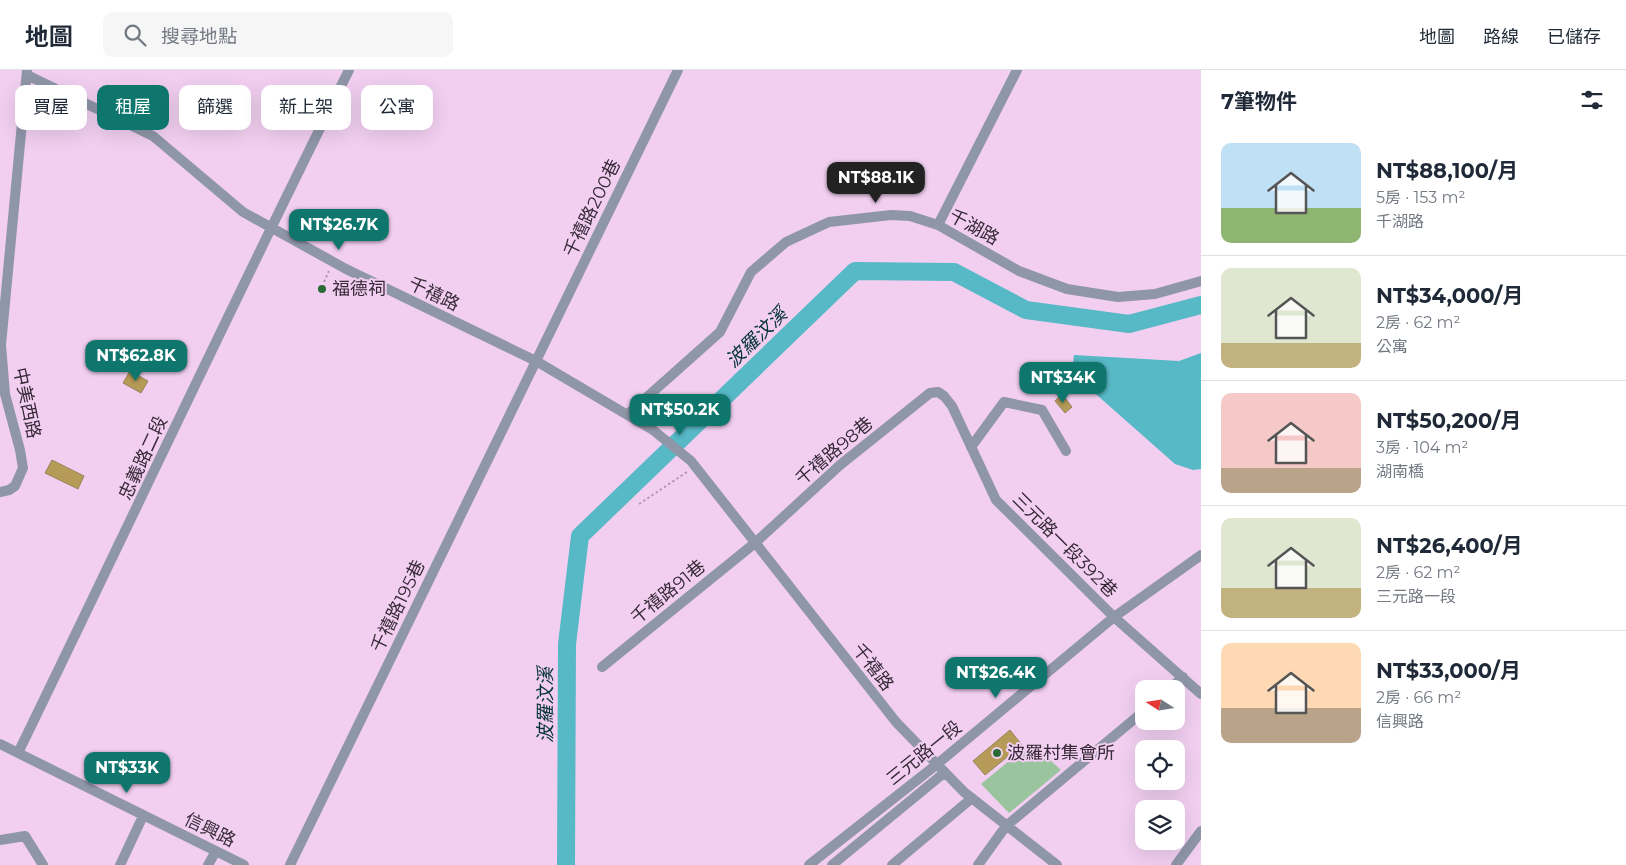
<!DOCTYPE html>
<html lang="zh-TW">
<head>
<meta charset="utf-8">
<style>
	body { margin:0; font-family:Montserrat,"Noto Sans TC",sans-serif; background:#f6f6f7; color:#1f2937; height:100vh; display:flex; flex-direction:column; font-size:19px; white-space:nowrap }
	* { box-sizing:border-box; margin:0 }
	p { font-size:16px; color:#747a83 }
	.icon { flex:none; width:28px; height:28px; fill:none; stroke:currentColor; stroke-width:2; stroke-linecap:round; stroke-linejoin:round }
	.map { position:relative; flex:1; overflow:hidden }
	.side { display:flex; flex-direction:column; background:#fff; width:425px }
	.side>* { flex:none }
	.banner { position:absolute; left:15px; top:15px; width:475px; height:45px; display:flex; gap:10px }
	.needle { width:32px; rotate:282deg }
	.tools { position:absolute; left:1135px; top:610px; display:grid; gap:10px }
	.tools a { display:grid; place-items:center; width:50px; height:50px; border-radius:10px; background:#fff; box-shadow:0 5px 20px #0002; font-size:25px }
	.price { position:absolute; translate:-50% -42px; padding:0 11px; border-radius:10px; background:#0f766e; color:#fff; font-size:16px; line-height:32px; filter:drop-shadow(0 1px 2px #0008) }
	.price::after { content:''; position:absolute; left:50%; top:30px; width:15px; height:11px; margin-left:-8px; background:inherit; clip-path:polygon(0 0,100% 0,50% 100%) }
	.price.selected { background:#222; color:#fff }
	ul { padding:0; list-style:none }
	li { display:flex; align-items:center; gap:15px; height:125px; padding:0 20px }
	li+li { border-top:1px solid #e0e1e3 }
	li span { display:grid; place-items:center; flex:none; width:140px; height:100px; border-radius:10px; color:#555 }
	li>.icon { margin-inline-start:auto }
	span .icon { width:60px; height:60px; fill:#fffc; stroke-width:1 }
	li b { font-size:21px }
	h2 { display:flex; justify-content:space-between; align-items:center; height:60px; padding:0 20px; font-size:21px }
	.tag { padding:0 18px; border-radius:10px; background:#fff; box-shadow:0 5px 20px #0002; font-size:18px; line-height:45px }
	.tag.selected { background:#0f766e; color:#fff }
	header { display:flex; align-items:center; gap:30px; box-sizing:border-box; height:70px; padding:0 25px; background:#fff; border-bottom:1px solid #e0e1e3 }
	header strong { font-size:24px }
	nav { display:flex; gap:28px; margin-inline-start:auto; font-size:18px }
	.search { width:350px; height:45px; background:#f6f6f7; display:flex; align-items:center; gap:12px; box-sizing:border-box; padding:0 18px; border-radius:10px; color:#747a83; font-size:19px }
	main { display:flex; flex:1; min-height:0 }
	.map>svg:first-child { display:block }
</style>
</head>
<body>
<header>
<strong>地圖</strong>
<div class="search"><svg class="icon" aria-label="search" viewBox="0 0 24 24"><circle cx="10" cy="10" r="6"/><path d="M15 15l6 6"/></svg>搜尋地點</div>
<nav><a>地圖</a><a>路線</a><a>已儲存</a></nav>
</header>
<main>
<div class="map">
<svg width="1201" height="795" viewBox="0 0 1201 795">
	<rect width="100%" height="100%" fill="#f2cff1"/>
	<path fill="#9ac49e" d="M 1031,673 L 1061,700 L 1009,743 L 981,714 Z"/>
	<path fill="#57b8c6" d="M 1201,283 L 1201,399 L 1193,400 L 1175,394 L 1072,303 L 1074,285 L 1179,291 Z"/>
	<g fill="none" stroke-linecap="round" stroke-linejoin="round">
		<path stroke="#57b8c6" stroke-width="18" d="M 566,795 L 567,574 L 580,466 L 855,201 L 954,202 L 1026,240 L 1129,254 L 1201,235"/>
	</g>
	<path fill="#b69a57" stroke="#97865e" d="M 130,301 L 148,311 L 141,323 L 123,313 Z
		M 1062,324 L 1072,337 L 1065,343 L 1055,331 Z
		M 52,390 L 84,406 L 78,419 L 45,403 Z
		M 1010,660 L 1022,675 L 985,705 L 973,691 Z"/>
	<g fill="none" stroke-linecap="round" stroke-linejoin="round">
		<path stroke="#b599b4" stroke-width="2" stroke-dasharray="2.5 2.5" stroke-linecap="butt" d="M 324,212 L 329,201
			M 639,434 L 687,402"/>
		<path stroke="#8f96a8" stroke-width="10" d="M 27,5 L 153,66 L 243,142 L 346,199 L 536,291 L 653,360 L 691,391 L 896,652 L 964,722 L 1057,795
			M 938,155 L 1017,0
			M 628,344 L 720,262 L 751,202 L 786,172 L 829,152 L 891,145 L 910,146 L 938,155 L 1019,201 L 1067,219 L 1118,227 L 1155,224 L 1201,211
			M 971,377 L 1004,332 L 1042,340 L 1066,381
			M 0,422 L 9,420 L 15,416 L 23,398 L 20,380 L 5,324 L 1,275 L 27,0
			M 602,597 L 755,473 L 840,395 L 930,323 L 938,322 L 944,326 L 952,336 L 996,430 L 1114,547 L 1201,624
			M 1170,619 L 1183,607
			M 0,674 L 244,795
			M 18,683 C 129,455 236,226 349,0
			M 0,770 L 25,766 L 43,795
			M 120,795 L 143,746
			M 208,795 L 216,781
			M 290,795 L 678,0
			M 809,795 L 936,695 L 1114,547 L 1201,485
			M 832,795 L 944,703
			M 892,795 L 972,728
			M 978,795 L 1006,756 L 1144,641
			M 1176,795 L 1201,761"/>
	</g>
	<g fill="#2a6b35" stroke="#f2cff1" stroke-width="2">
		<circle cx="322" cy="219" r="5"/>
		<circle cx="997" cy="683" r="5"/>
	</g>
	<g text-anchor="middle" stroke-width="4" stroke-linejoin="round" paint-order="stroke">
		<g font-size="18" fill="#372a37" stroke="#f2cff1">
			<text transform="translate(592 138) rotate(-64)" y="6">千禧路200巷</text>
			<text transform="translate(974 157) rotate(29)" y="6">千湖路</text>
			<text transform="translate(434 224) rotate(26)" y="6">千禧路</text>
			<text transform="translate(27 333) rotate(78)" y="6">中美西路</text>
			<text transform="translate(834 381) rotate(-40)" y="6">千禧路98巷</text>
			<text transform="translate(143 388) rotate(-65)" y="6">忠義路二段</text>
			<text transform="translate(1065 475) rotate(45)" y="6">三元路一段392巷</text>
			<text transform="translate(668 522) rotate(-39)" y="6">千禧路91巷</text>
			<text transform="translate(398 536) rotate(-64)" y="6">千禧路195巷</text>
			<text transform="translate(873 597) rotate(52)" y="6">千禧路</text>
			<text transform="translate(924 683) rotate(-39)" y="6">三元路一段</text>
			<text transform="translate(210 760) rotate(26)" y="6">信興路</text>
		</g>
		<g font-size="18" fill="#372a37" stroke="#f2cff1" text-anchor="start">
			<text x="332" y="225">福德祠</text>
			<text x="1007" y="689">波羅村集會所</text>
		</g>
		<g font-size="19" font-style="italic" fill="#033339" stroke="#f2cff1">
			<text transform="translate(756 267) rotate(-44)" y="7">波羅汶溪</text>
			<text transform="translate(545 635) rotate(-90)" y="7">波羅汶溪</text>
		</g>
	</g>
</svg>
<div class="tools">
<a><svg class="needle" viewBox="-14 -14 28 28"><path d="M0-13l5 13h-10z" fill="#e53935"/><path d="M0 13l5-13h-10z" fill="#747a83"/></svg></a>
<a><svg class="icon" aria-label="locate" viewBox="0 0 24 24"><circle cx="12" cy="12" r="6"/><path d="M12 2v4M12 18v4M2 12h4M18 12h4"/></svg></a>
<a><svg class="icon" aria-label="layers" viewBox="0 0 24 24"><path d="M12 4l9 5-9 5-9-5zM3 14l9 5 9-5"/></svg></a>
</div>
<b class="price selected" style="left:876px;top:134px">NT$88.1K</b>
<b class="price" style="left:339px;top:181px">NT$26.7K</b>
<b class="price" style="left:136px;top:312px">NT$62.8K</b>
<b class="price" style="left:1063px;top:334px">NT$34K</b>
<b class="price" style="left:680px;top:366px">NT$50.2K</b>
<b class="price" style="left:996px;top:629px">NT$26.4K</b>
<b class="price" style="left:127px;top:724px">NT$33K</b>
<div class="banner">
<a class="tag">買屋</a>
<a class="tag selected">租屋</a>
<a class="tag">篩選</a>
<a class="tag">新上架</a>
<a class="tag">公寓</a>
</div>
</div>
<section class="side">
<h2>7筆物件<svg class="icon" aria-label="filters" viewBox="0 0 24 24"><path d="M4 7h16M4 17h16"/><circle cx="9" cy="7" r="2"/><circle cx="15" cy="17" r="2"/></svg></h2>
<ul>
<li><span style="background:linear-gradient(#bfe0f5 65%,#8fb573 0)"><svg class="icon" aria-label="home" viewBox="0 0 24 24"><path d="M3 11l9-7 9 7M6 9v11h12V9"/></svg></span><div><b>NT$88,100/月</b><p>5房 · 153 m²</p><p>千湖路</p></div></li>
<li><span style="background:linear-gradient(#dfe7d0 75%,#c2b280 0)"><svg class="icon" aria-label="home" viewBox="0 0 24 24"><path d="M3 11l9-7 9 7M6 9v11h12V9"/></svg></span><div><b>NT$34,000/月</b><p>2房 · 62 m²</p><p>公寓</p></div></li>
<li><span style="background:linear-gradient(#f6c9c9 75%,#b9a48a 0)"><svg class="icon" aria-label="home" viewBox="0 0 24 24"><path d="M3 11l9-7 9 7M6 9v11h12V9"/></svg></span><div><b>NT$50,200/月</b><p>3房 · 104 m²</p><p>湖南橋</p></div></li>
<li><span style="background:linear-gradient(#dfe7d0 70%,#c2b280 0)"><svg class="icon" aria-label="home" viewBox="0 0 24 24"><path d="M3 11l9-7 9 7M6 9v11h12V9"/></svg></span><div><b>NT$26,400/月</b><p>2房 · 62 m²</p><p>三元路一段</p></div></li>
<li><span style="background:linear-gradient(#ffd9b3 65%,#b9a48a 0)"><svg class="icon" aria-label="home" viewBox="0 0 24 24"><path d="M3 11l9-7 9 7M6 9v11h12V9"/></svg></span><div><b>NT$33,000/月</b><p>2房 · 66 m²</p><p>信興路</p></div></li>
</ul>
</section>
</main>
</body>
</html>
